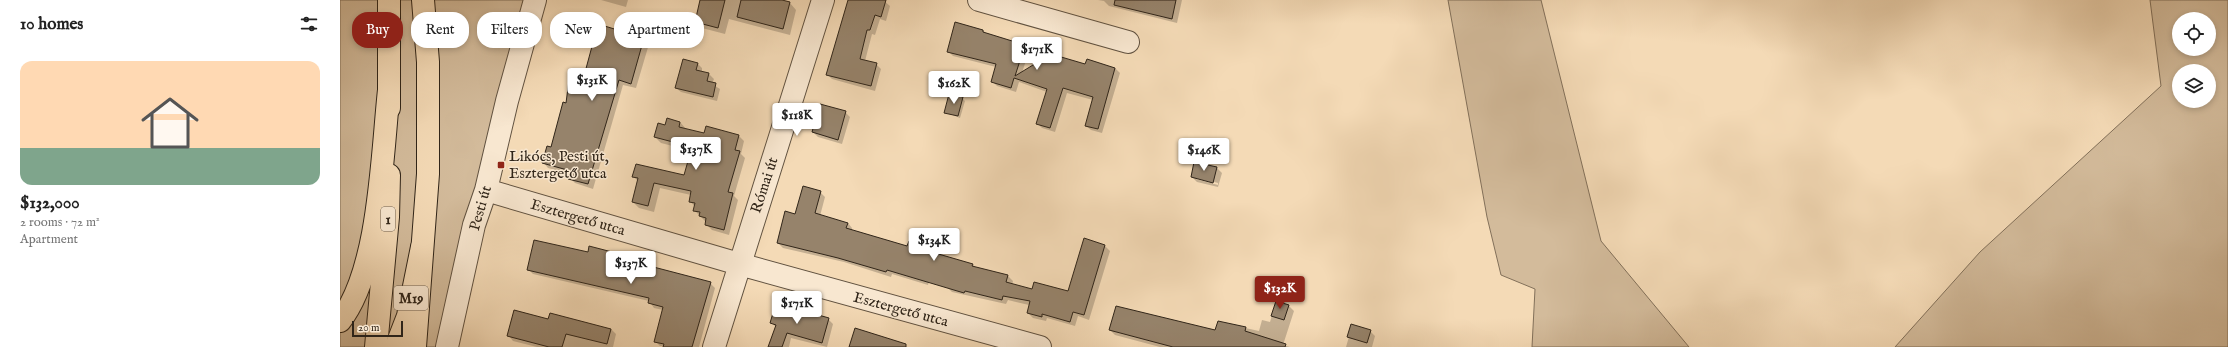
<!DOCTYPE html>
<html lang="en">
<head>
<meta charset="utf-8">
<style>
	body { margin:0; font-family:"IM FELL English",serif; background:#f6f6f6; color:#222; height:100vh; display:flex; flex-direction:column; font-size:15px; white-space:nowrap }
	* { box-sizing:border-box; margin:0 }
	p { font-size:13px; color:#767676 }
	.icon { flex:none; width:22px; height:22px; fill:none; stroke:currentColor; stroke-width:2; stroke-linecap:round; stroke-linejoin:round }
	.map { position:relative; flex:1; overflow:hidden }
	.panel { display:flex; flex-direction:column; background:#fff; width:340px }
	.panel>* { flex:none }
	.top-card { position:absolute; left:12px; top:12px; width:380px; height:36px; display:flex; gap:8px }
	.controls { position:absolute; left:1832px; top:12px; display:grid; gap:8px }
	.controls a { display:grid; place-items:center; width:44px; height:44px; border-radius:50%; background:#fff; box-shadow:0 2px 6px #0003; font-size:20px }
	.scale { position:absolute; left:12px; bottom:10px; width:51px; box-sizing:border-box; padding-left:4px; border:2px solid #302519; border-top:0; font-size:11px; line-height:14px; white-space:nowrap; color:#302519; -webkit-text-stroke:3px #f8e7d0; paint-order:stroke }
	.price { position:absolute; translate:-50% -34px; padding:0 9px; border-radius:4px; background:#fff; color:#222; font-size:13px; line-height:26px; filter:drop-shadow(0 1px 2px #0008) }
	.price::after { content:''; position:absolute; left:50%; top:24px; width:12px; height:9px; margin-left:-6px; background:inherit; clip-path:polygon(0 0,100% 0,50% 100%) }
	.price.on { background:#8f2418; color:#fff }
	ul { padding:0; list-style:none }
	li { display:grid; align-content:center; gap:8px; height:212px; padding:0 20px }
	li+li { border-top:1px solid #e0e0e0 }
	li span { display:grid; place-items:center; height:124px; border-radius:12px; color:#555 }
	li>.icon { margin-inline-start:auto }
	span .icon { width:72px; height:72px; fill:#fffc; stroke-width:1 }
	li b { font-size:17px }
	h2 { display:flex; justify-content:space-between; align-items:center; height:48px; padding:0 20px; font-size:17px }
	.pill { padding:0 14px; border-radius:16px; background:#fff; box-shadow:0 2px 6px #0003; font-size:14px; line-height:36px }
	.pill.on { background:#8f2418; color:#fff }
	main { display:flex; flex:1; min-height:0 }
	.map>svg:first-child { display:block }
</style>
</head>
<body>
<main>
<section class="panel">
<h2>10 homes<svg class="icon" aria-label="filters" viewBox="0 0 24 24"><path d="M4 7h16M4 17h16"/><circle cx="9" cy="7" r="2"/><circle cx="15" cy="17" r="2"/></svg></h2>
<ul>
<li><span style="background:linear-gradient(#ffd9b3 70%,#7fa58c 0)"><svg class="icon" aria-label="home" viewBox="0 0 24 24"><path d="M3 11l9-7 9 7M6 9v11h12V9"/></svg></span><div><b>$132,000</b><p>2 rooms · 72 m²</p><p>Apartment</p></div></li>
</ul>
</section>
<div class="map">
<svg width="1888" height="347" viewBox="0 0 1888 347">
	<rect width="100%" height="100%" fill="#f4dab6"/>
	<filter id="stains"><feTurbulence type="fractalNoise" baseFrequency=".005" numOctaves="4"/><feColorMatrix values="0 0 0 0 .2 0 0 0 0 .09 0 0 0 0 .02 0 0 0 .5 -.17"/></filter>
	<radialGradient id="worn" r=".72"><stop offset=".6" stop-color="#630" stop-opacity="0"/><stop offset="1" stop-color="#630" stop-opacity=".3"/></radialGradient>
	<path fill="#d3bb9b" stroke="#82705a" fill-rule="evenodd" d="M 0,0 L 185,0 L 148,134 L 101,347 L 0,347 Z
		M 1108,0 L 1201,0 L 1261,241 L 1349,347 L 1192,347 L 1195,289 L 1161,275 L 1147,217 Z
		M 1810,0 L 1888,0 L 1888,347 L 1555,347 L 1640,252 L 1821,86 ZM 1839,19 L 1869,19 L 1869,49 L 1839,49 ZM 1839,71 L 1869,71 L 1869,101 L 1839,101 Z"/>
	<path fill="#0003" fill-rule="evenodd" d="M 261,0 L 288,0 L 286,7 Z
		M 361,0 L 439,0 L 450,3 L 456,10 L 450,35 L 389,19 L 385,34 L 362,28 L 356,21 Z
		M 509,0 L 543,0 L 550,6 L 546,21 L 540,19 L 535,35 L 532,34 L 525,61 L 536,64 L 541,69 L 535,91 L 492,79 L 487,74 Z
		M 758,0 L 842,0 L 837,23 L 769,6 L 764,1 Z
		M 643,30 L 646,34 L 684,46 L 689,51 L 682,73 L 746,65 L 775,68 L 780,73 L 762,133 L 751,130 L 746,126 L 753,100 L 727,93 L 715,132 L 702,128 L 697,123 L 707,92 L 679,82 L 676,92 L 657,86 L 652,81 L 656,67 L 613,56 L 608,51 Z
		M 304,39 L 309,44 L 296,88 L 283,85 L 253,189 L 235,183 L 230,178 L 231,174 L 208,168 L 204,163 L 212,148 L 227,104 L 244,77 Z
		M 357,63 L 362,68 L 362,72 L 369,74 L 374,79 L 372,84 L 380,89 L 377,101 L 341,92 L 336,88 Z
		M 622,98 L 625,101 L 620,118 L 605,112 Z
		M 505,112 L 510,117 L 502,144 L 478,137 L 473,132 Z
		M 327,119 L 340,122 L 346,129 L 365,135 L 398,135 L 404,141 L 401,154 L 405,158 L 394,196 L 398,200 L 389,235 L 372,230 L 366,224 L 366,222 L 354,210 L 355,207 L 350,201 L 351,195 L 320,188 L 314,212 L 299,208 L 293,202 L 298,181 L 293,176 L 345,177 L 352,151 L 321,143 L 315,137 L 326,126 Z
		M 877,168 L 882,173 L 878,187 L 857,182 L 852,177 ZM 856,177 L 878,183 L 878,185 L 856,179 Z
		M 480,192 L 485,197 L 480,216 L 508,223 L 512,228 L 512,231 L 568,248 L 593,249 L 598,254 L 588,285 L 552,274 L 551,277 L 504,262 L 443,248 L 438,243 L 455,215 Z
		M 765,246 L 770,251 L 749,320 L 738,316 L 735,326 L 707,318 L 706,321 L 693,318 L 688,313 L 689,305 L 668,300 L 666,304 L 612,292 L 607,287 L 632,264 L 636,268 L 668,276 L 673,281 L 672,285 L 693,291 L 729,292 Z
		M 249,253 L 303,261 L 308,266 L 370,283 L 375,288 L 359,347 L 320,346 L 315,341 L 323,310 L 314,308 L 309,301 L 193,274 L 188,269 Z
		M 936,302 L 949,306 L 954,311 L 943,345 L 950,347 L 820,347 L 775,335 L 770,330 L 876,331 L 878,322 L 919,331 L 922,320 L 930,322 Z
		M 488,319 L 493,324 L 487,347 L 451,338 L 449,347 L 429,347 L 436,327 L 431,322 Z
		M 209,320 L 271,329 L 276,334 L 273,347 L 197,347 L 173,341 L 169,336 Z
		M 1012,326 L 1030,331 L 1035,336 L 1032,347 L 1006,347 Z"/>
	<path fill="#96836b" stroke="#302519" d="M 360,0 L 385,0 L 378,28 L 355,22 Z
		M 401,0 L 442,0 L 450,2 L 443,29 L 397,17 Z
		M 508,0 L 546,0 L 541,17 L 535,15 L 530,30 L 527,30 L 520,59 L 537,63 L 531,86 L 486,75 Z
		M 775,0 L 836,0 L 832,19 L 774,5 Z
		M 615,22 L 643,30 L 643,32 L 685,45 L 675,76 L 711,54 L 745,64 L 747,59 L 775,68 L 758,129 L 745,126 L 753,97 L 723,88 L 710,128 L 696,124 L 707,89 L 674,78 L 671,88 L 651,82 L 656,64 L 607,52 Z
		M 258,24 L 304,38 L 291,84 L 279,80 L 248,184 L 228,179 L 231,171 L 202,163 L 207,146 L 211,147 L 223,102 L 226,103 L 229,80 L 244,76 Z
		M 343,59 L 358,63 L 356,70 L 369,73 L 367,81 L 376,83 L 373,97 L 335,88 Z
		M 609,94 L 623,97 L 618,116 L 604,113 Z
		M 480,104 L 506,111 L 498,140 L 472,132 Z
		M 327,118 L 340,122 L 339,127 L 364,133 L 366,126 L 399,135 L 395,150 L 400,151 L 388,192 L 393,193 L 384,230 L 365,225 L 366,218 L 359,216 L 360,212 L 353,211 L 355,203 L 349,202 L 351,191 L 314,183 L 308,206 L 292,202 L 298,178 L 292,177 L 296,164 L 344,175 L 352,147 L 314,137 L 318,123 L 325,125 Z
		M 854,162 L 877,167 L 873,183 L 851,177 Z
		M 463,186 L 481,191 L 475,213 L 508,223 L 506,228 L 567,246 L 569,241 L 596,249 L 595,253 L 633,264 L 632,266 L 668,275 L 666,282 L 692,289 L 694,282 L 728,291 L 744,238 L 765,245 L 744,315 L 733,312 L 730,322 L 702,314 L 702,317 L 687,313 L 690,301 L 663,296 L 662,300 L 625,291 L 624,293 L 547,270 L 546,272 L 498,258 L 437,243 L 445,211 L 455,214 Z
		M 194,240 L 248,252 L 249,246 L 303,260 L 302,264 L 371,282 L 352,347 L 323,347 L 324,344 L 314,342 L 323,307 L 308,303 L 309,298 L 187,270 Z
		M 936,301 L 949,305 L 944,320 L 931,316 Z
		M 436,303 L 489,318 L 482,343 L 447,333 L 442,347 L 428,347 L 436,325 L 430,323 Z
		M 776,306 L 875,330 L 878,321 L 906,327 L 905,331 L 946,344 L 945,347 L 833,347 L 769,330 Z
		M 174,310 L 208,319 L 210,313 L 271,329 L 267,344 L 226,334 L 222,347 L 209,347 L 167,336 Z
		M 1011,324 L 1031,330 L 1027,343 L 1007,337 Z
		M 515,328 L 566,344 L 566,347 L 509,347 Z"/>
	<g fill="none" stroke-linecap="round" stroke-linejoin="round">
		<g stroke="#615240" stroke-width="24">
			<path id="minor" d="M 639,0 L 788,42
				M 146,190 L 399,264 L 700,347
				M 107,347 L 134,225 L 146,190 L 167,101 L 195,0
				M 374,347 L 483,0"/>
		</g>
		<g stroke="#302519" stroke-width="24">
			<path id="major" d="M 49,0 L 49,108
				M 36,347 L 48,217 L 49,175
				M 75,347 L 88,174 L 88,62 L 83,0"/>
		</g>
		<g stroke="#302519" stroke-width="24">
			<path id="highway" d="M 0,321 C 40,270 42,154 49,90
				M 56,347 L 68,316 L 82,247"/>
		</g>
		<use href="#minor" stroke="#f8e7d0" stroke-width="22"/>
		<use href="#major" stroke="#f4dab6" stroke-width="22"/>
		<use href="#highway" stroke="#f4dab6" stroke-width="22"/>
	</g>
	<rect fill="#8f2418" stroke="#f8e7d0" stroke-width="1.5" x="157" y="161" width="8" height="8" rx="2"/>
	<g text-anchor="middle" stroke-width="3" stroke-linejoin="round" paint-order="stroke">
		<g fill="#f8e7d0" stroke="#6c5f50" stroke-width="1">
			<rect x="41" y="207" width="14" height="24" rx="3"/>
			<rect x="54" y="286" width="34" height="24" rx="3"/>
		</g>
		<g font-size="14" font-weight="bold" fill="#302519">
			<text x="48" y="224">1</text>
			<text x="71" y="303">M19</text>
		</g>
		<g font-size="15" fill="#302519" stroke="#f8e7d0" text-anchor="start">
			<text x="169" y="161">Likócs, Pesti út,<tspan x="169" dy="17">Esztergető utca</tspan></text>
		</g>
		<g font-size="15" fill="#302519" stroke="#f8e7d0">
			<text transform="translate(424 185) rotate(-72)" y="5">Római út</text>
			<text transform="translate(140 208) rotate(-74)" y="5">Pesti út</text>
			<text transform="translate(238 217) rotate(16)" y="5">Esztergető utca</text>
			<text transform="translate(561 309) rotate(15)" y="5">Esztergető utca</text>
		</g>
	</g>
	<rect width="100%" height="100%" filter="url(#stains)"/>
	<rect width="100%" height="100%" fill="url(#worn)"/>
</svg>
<div class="controls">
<a><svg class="icon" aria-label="locate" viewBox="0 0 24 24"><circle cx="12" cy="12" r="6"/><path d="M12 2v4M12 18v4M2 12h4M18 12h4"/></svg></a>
<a><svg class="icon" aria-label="layers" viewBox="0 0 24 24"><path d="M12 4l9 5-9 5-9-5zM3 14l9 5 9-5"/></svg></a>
</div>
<div class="scale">20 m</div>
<b class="price" style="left:697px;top:71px">$171K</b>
<b class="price" style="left:252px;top:102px">$131K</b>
<b class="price" style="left:614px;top:105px">$162K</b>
<b class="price" style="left:457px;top:137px">$118K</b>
<b class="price" style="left:356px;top:171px">$137K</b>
<b class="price" style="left:864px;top:172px">$146K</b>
<b class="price" style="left:594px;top:262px">$134K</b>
<b class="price" style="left:291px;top:285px">$137K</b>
<b class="price on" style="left:940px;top:310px">$132K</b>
<b class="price" style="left:457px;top:325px">$171K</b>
<div class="top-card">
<a class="pill on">Buy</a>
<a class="pill">Rent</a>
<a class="pill">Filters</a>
<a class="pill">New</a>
<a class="pill">Apartment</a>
</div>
</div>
</main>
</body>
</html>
